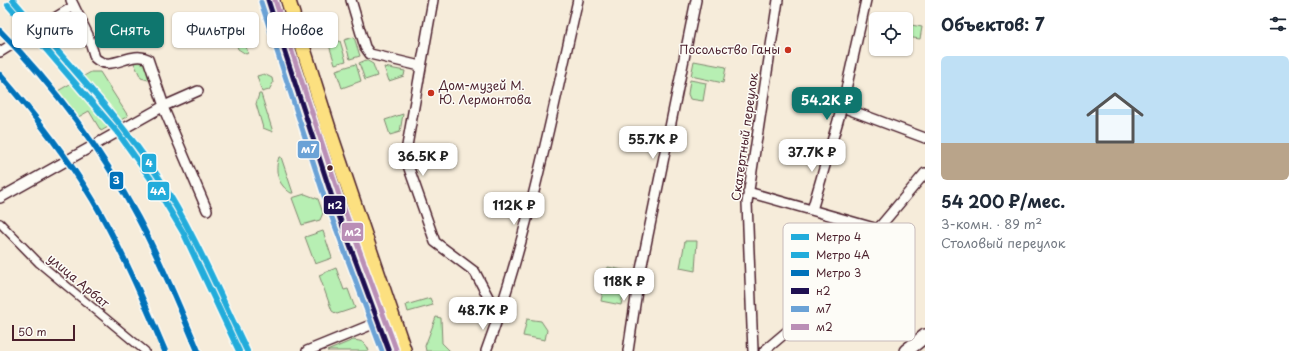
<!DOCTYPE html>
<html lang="ru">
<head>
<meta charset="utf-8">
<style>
	body { margin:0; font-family:"Playpen Sans",sans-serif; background:#f6f6f7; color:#1f2937; height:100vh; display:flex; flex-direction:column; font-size:15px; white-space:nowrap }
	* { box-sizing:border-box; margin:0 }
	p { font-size:13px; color:#747a83 }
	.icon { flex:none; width:22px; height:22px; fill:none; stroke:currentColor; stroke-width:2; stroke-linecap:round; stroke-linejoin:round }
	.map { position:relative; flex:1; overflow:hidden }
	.sheet { display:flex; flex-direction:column; background:#fff; width:380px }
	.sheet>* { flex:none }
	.banner { position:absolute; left:12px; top:12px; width:380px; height:36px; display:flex; gap:8px }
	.controls { position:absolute; left:869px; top:12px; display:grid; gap:8px }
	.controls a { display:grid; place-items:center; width:44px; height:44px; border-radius:6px; background:#fff; box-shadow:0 1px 3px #0004; font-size:20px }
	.scale { position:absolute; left:12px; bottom:10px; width:63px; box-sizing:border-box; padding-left:4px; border:2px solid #4a1f2b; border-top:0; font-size:11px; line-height:14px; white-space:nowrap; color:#4a1f2b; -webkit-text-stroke:3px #fdfcf7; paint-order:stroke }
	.price { position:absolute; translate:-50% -34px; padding:0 9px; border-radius:8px; background:#fff; color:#222; font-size:13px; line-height:26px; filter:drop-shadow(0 1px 2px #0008) }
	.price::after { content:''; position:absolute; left:50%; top:24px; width:12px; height:9px; margin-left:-6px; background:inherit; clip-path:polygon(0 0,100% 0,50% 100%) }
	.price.selected { background:#0f766e; color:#fff }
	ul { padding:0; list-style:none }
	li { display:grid; align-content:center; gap:8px; height:212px; padding:0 16px }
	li+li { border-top:1px solid #e0e1e3 }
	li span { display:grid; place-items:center; height:124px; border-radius:6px; color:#555 }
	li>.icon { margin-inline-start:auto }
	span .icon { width:72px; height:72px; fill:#fffc; stroke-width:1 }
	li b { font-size:17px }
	h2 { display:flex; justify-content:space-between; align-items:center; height:48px; padding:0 16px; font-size:17px }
	.tag { padding:0 14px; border-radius:6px; background:#fff; box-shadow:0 1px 3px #0004; font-size:14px; line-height:36px }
	.tag.selected { background:#0f766e; color:#fff }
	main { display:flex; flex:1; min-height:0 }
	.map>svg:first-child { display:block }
</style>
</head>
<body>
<main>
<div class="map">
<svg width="925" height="351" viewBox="0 0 925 351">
	<rect width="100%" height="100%" fill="#f6ecda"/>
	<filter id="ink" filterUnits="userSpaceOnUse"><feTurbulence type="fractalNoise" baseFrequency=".025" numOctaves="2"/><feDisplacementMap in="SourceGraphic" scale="8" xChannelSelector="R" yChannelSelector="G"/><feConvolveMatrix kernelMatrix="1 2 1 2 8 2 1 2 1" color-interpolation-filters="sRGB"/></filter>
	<g filter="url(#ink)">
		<path fill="#b7efb3" stroke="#80876f" d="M 238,21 L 248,53 L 246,54 L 238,49 L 232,30 Z
			M 906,24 L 922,27 L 920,39 L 906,37 Z
			M 354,37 L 360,56 L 350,59 L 344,40 Z
			M 340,41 L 346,61 L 335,64 L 329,45 Z
			M 137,59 L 148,62 L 153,78 L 148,80 L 141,78 L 133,61 Z
			M 366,60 L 373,64 L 377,76 L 365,80 L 359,63 Z
			M 694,61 L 726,67 L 723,83 L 691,76 Z
			M 356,64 L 361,81 L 342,88 L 336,70 Z
			M 384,67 L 405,71 L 404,76 L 389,81 Z
			M 91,72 L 100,72 L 128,116 L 101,131 L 89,111 L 73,120 L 56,92 Z
			M 264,74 L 272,78 L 273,83 L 269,90 L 262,92 L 257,76 Z
			M 690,80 L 706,83 L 703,101 L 690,99 L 688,94 Z
			M 259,94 L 261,94 L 273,132 L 263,128 L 256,104 Z
			M 403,114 L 400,132 L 390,135 L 385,120 Z
			M 634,133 L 651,137 L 648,149 L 631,146 Z
			M 279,157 L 281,157 L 293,193 L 291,193 C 278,185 274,171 279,157 Z
			M 305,194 L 318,199 L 323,213 L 320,220 L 302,225 L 292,198 Z
			M 323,231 L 332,258 L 315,264 L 305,237 Z
			M 685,241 L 697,241 L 695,271 L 680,268 Z
			M 608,267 L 628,271 L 621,305 L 601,301 Z
			M 336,268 L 344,290 L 348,289 L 355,308 L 337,314 L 332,311 L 319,275 Z
			M 430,298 L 433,305 L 408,312 L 406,305 Z
			M 436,317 L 441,318 L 442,343 L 450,351 L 426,351 L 425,346 Z
			M 527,319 L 541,321 L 547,330 L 545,340 L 523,336 Z
			M 353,340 C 362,341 366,342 369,351 L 327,351 Z"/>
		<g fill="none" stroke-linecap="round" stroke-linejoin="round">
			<g stroke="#4a1f2b" stroke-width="10">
				<path id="pedestrian" d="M 0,223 L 39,263 L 145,351"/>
			</g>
			<g stroke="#4a1f2b" stroke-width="12">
				<path id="minor" d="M 71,0 L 88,35 L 95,58 C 111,73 130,50 148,59 L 164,106
					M 351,0 L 365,47 L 370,54 L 420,66
					M 433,0 L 405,157 L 435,242 L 475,272 L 499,318
					M 0,52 L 74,6
					M 163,107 L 207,210
					M 842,107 L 925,138
					M 748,192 L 878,229
					M 0,198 L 164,106 L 198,91
					M 812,210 L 842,107 L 866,0
					M 307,351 L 378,322
					M 486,351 C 528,238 551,117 578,0
					M 628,351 L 638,284 L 696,0
					M 753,351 L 747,203 L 778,0
					M 764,351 L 803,318 L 925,173"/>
			</g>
			<g stroke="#4a1f2b" stroke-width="16">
				<path id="secondary" d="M 906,351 L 925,336"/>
			</g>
			<g stroke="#4a1f2b" stroke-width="17">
				<path id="primary" d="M 268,0 L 332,197 L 389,351
					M 288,0 L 330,133 L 404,351"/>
			</g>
			<use href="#pedestrian" stroke="#fdfcf7" stroke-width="7"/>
			<use href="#minor" stroke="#fdfcf7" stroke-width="9"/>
			<use href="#secondary" stroke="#fdfcf7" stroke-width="13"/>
			<use href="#primary" stroke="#fce080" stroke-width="14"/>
			<g stroke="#fdfcf7" stroke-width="8">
				<path id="bus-1" d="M 268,0 L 332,197 L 389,351"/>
			</g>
			<g stroke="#fdfcf7" stroke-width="8">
				<path id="bus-2" d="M 261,2 L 325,199 L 382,351"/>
			</g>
			<g stroke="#fdfcf7" stroke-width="8">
				<path id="bus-3" d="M 275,0 L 339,195 L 396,349"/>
			</g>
			<use href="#bus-1" stroke="#1f1051" stroke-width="5"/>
			<use href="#bus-2" stroke="#6aa2d6" stroke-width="5"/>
			<use href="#bus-3" stroke="#ba8fb6" stroke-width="5"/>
			<g stroke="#fdfcf7" stroke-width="9">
				<path id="metro-1" d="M 13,0 C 62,58 118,115 159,178 C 194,232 219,293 247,351"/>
			</g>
			<g stroke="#fdfcf7" stroke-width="9">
				<path id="metro-2" d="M 8,5 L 118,133 L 153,182 L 184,234 L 239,351"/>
			</g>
			<g stroke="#fdfcf7" stroke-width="9">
				<path id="metro-3" d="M 0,31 C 55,87 101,149 138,218 C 161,261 179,306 198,351
					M 0,75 C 34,114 66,155 93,200 C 121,248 143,299 165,351"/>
			</g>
			<use href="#metro-1" stroke="#22acdb" stroke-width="6"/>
			<use href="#metro-2" stroke="#22acdb" stroke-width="6"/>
			<use href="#metro-3" stroke="#0072ba" stroke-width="6"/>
		</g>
	</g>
	<g fill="#c8321e" stroke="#fdfcf7" stroke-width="1.5">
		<circle cx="788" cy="50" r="4"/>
		<circle cx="431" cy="93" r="4"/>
	</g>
	<circle fill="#4a1f2b" stroke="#fdfcf7" stroke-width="1.5" cx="330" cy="168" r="3.5"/>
	<g text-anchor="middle" stroke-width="3" stroke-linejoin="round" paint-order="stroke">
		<g font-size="12" fill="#4a1f2b" stroke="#fdfcf7" text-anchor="end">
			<text x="780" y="54">Посольство Ганы</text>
			<text x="439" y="90" text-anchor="start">Дом-музей М.<tspan x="439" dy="14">Ю. Лермонтова</tspan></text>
		</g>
		<g font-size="12" fill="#4a1f2b" stroke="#fdfcf7">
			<text transform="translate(745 137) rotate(-82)" y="4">Скатертный переулок</text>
			<text transform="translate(78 281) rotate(40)" y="4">улица Арбат</text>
		</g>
	</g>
	<rect x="783" y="223" width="132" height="118" rx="6" fill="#fdfcf7" stroke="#c7baba" stroke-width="1"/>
	<rect x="791" y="234" width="18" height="6" fill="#22acdb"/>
	<rect x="791" y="252" width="18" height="6" fill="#22acdb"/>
	<rect x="791" y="270" width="18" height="6" fill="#0072ba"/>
	<rect x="791" y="288" width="18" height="6" fill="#1f1051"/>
	<rect x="791" y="306" width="18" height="6" fill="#6aa2d6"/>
	<rect x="791" y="324" width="18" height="6" fill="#ba8fb6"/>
	<g font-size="11" fill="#4a1f2b">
		<text x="816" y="241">Метро 4</text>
		<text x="816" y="259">Метро 4А</text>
		<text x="816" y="277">Метро 3</text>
		<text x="816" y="295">н2</text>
		<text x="816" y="313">м7</text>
		<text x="816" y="331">м2</text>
	</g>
	<g stroke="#fdfcf7" stroke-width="1.5">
		<rect x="297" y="140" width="23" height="19" rx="4" fill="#6aa2d6"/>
		<rect x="141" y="153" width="16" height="20" rx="4" fill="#22acdb"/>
		<rect x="109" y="171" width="15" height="19" rx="4" fill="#0072ba"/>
		<rect x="147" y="181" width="23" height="20" rx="4" fill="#22acdb"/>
		<rect x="323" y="195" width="23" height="20" rx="4" fill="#1f1051"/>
		<rect x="341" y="222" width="23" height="20" rx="4" fill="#ba8fb6"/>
	</g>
	<g font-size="11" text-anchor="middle" font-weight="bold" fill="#fff">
		<text x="309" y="153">м7</text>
		<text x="149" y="167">4</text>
		<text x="116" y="184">3</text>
		<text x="158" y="195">4А</text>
		<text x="335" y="209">н2</text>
		<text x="353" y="236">м2</text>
	</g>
</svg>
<div class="controls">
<a><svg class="icon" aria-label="locate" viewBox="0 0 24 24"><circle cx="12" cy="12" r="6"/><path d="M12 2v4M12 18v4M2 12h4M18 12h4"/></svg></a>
</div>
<div class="scale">50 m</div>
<b class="price selected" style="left:827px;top:121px">54.2K ₽</b>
<b class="price" style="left:653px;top:160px">55.7K ₽</b>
<b class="price" style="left:812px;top:173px">37.7K ₽</b>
<b class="price" style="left:423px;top:177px">36.5K ₽</b>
<b class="price" style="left:514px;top:226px">112K ₽</b>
<b class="price" style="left:624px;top:302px">118K ₽</b>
<b class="price" style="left:483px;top:331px">48.7K ₽</b>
<div class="banner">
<a class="tag">Купить</a>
<a class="tag selected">Снять</a>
<a class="tag">Фильтры</a>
<a class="tag">Новое</a>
</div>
</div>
<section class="sheet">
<h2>Объектов: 7<svg class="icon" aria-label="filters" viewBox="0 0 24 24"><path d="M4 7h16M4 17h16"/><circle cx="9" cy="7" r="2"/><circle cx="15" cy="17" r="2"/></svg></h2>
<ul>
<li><span style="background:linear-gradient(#bfe0f5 70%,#b9a48a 0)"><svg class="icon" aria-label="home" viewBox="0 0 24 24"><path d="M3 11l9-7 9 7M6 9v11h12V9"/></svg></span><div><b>54 200 ₽/мес.</b><p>3-комн. · 89 m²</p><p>Столовый переулок</p></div></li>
</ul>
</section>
</main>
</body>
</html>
